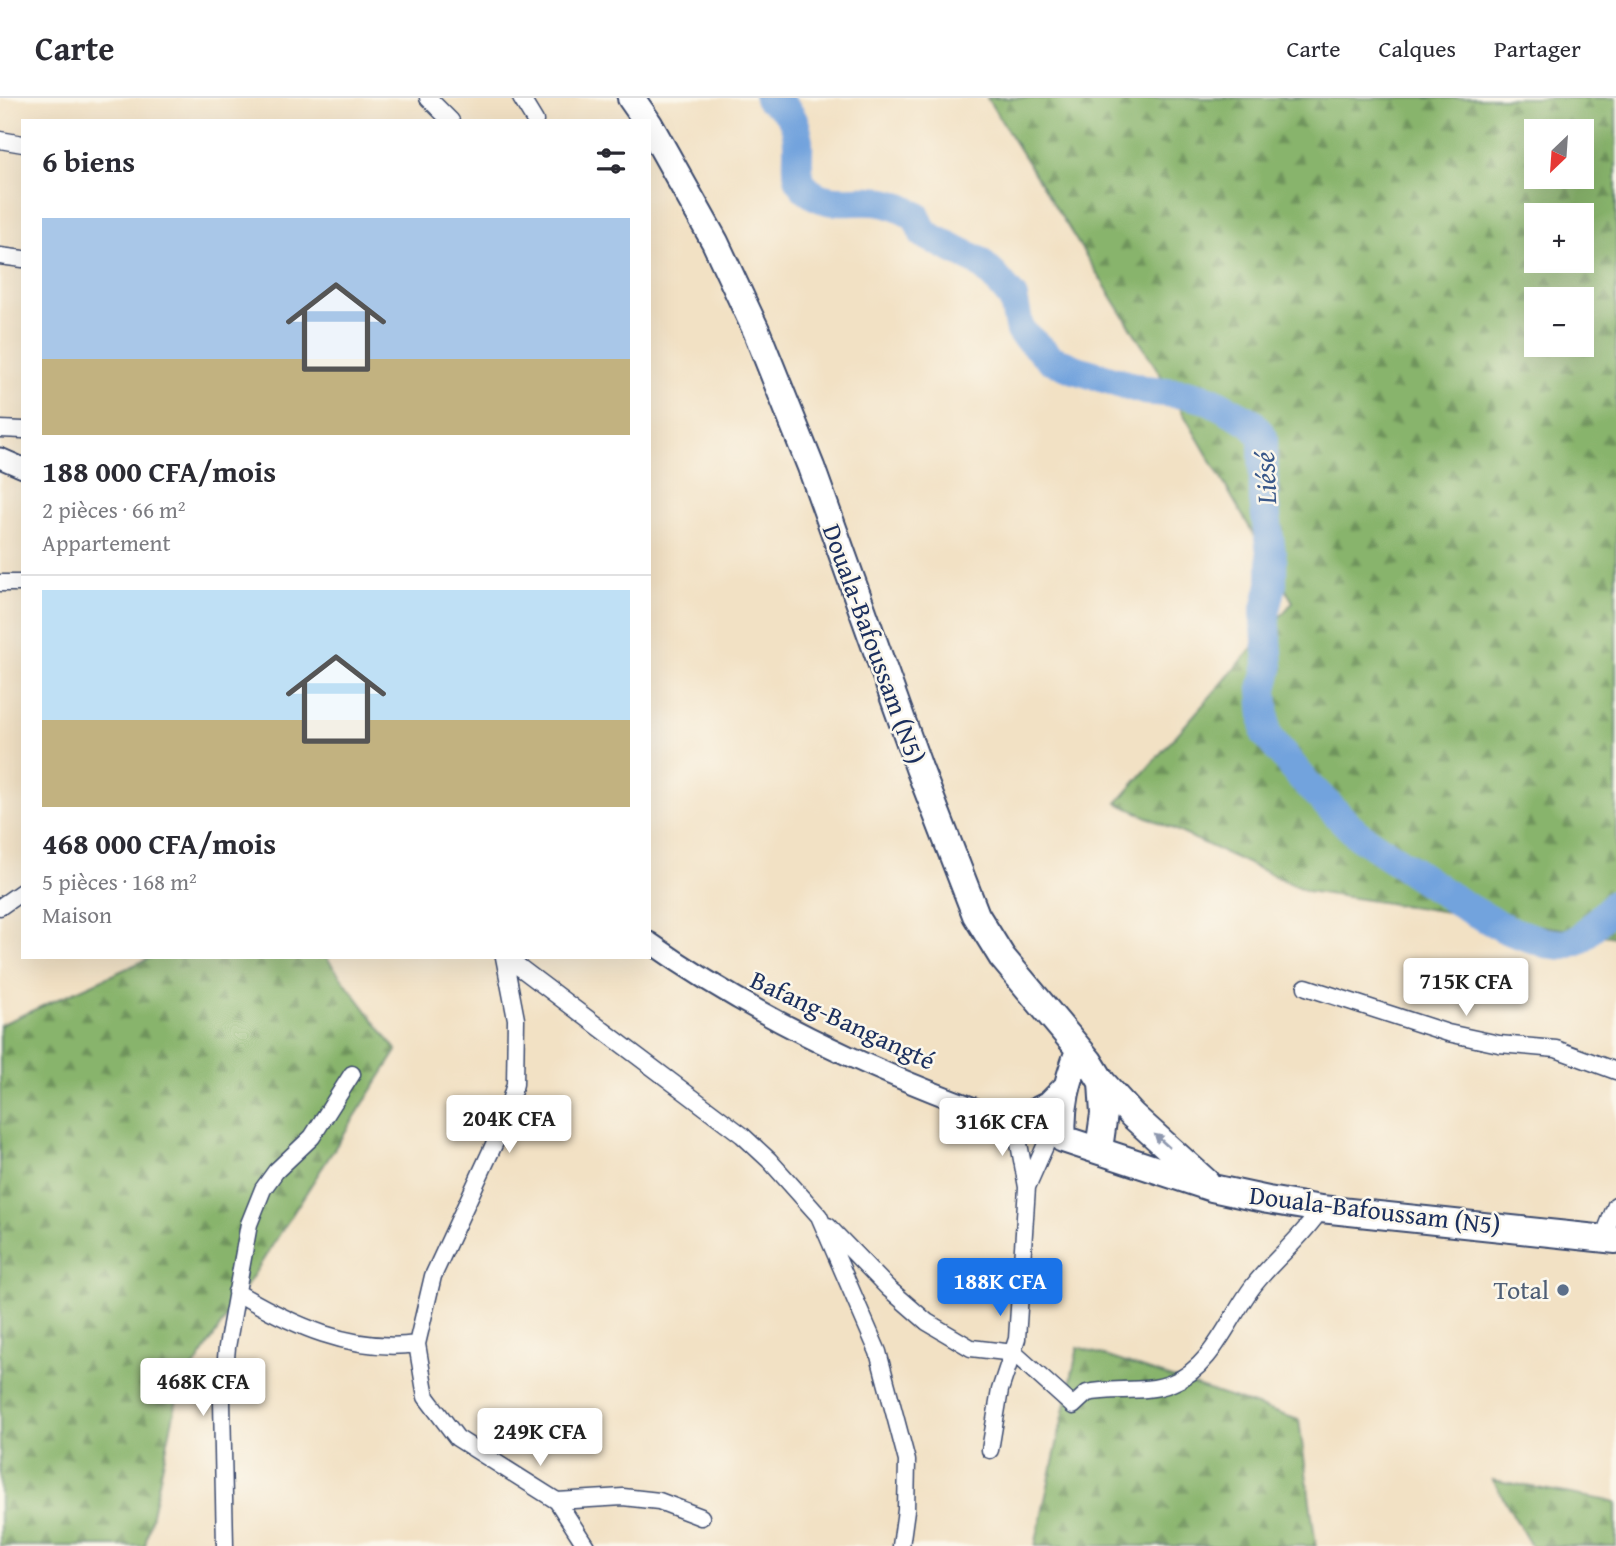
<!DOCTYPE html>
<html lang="fr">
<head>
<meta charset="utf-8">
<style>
	body { margin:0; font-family:"Gentium Book Plus",serif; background:#f7f7f7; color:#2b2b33; height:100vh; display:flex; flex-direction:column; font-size:26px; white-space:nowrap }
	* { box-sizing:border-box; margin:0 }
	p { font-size:23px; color:#7c7c81 }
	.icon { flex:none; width:38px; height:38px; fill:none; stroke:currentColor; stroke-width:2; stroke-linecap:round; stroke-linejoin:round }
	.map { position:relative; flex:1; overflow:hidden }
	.sheet { position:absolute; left:21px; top:21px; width:630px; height:840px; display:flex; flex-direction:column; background:#fff; border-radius:0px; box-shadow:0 7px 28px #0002 }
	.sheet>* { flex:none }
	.needle { width:46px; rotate:205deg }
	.fabs { position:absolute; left:1524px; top:21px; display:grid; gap:14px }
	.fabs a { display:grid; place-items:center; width:70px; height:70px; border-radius:0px; background:#fff; box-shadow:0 7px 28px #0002; font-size:35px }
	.price { position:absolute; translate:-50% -60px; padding:0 16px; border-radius:7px; background:#fff; color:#222; font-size:23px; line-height:46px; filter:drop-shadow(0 2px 4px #0008) }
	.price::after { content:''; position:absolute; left:50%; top:42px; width:21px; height:16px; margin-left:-10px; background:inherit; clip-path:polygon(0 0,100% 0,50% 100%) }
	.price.current { background:#1a73e8; color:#fff }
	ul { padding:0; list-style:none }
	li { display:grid; align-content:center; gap:14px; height:371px; padding:0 21px }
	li+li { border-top:2px solid #e1e1e2 }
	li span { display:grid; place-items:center; height:217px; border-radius:0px; color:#555 }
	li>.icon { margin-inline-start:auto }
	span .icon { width:126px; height:126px; fill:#fffc; stroke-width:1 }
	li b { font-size:30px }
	h2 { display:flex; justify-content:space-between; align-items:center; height:84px; padding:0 21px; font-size:30px }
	header { display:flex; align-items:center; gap:42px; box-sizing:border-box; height:98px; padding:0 35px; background:#fff; border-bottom:2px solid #e1e1e2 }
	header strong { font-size:33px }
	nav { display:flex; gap:38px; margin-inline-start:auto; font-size:24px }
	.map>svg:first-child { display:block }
</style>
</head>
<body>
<header>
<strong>Carte</strong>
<nav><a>Carte</a><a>Calques</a><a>Partager</a></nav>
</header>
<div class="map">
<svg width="1616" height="1448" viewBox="0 0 1616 1448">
	<defs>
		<pattern id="forest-firs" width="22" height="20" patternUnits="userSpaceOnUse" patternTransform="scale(1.75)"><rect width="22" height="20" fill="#88b46c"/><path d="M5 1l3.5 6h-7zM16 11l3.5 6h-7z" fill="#6e935c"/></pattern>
	</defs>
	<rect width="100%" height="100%" fill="#fbf7ec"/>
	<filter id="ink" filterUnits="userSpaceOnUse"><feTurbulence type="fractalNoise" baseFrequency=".0143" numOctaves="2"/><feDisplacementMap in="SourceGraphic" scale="14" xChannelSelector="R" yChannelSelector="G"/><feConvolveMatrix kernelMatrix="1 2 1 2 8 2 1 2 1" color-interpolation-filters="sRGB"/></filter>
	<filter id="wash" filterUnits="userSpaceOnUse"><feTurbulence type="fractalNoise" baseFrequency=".00686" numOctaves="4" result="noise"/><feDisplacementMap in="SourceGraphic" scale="28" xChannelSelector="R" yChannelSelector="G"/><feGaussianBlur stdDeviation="1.57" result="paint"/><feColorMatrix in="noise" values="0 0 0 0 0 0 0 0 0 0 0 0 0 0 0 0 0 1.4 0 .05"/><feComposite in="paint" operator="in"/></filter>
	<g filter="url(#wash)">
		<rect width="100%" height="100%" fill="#f2e1c4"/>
		<path fill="url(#forest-firs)" stroke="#527265" stroke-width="2" fill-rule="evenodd" d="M 987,0 L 1616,0 L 1616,839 L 1307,793 L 1117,705 L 1293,504 L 1162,279 ZM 1582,33 L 1582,79 L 1536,79 L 1536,33 ZM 1582,117 L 1582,163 L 1536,163 L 1536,117 ZM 1536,201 L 1582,201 L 1582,247 L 1536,247 Z
			M 152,859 L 326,859 L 397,953 L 179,1293 L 145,1448 L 0,1448 L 0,927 Z
			M 1078,1249 L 1299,1322 L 1316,1448 L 1035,1448 Z
			M 1493,1382 L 1616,1404 L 1616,1448 L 1531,1448 Z"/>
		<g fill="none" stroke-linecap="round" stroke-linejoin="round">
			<path stroke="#72a3dd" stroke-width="30" d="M 769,0 C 818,25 786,68 804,89 C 826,112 855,99 881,104 C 894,106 905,112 916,118 L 924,136 L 978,163 L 995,179 L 1013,200 L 1020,233 L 1051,261 L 1074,271 L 1144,292 L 1187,296 L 1210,302 L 1251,324 L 1263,339 L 1264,403 L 1272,462 L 1272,486 L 1265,515 L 1269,567 L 1263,591 L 1266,636 L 1306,685 L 1357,736 L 1464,808 L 1508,832 L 1546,845 L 1564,847 L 1580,841 L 1616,805"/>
		</g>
	</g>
	<g filter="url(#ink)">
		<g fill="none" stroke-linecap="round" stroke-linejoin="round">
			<g stroke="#3b4a6d" stroke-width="19">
				<path id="minor" d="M 428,0 L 451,23
					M 521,0 L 535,23
					M 0,42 L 23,46
					M 0,158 L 23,161
					M 0,331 L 23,332
					M 0,485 L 23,485
					M 0,809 L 23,793
					M 504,859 L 516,921 L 515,986 L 503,1027 L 433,1178 L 417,1246 L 426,1299 L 457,1340 L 557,1403 L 623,1399 L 659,1403 L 701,1419
					M 506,859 L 742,1037 L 769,1062 L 819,1118 L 878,1254 L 907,1363 L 906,1412 L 901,1448
					M 1306,889 L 1448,935 L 1499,946 L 1556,951 L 1616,973
					M 1015,1024 L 1027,1089
					M 828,1128 L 888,1190 L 927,1224 L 971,1250 L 1014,1255 L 1073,1308 L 1087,1295 C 1115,1289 1145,1296 1172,1285 C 1213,1269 1229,1219 1254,1187 C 1275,1160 1302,1140 1321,1111
					M 1602,1142 L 1616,1107
					M 236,1194 C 292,1227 352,1255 417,1246
					M 990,1352 L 1000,1292 L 1017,1241 L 1027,1089 L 1050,1037
					M 557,1403 L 586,1448
					M 225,1448 L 222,1304 L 227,1249 L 249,1126 L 263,1091 L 276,1073 L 312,1039 L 352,976"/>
			</g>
			<g stroke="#3b4a6d" stroke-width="23">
				<path id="tertiary" d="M 0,360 L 23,370
					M 649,844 C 775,933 917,993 1063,1041"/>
			</g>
			<g stroke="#3b4a6d" stroke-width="30">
				<path id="trunk" d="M 631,0 L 647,23
					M 649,26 L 715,144 L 756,232 L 811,369 L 919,670 L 976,817 L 1002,859 L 1089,963 L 1102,984 L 1104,1016 L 1099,1051
					M 1079,952 C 1068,983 1060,1008 1063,1041 L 1212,1090 L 1268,1102 L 1321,1111 L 1616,1142
					M 1102,984 L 1132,1017 L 1206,1084
					M 1015,1024 L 1049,1007 L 1065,991"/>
			</g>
			<use href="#minor" stroke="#fff" stroke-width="16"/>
			<use href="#tertiary" stroke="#fff" stroke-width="19"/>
			<use href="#trunk" stroke="#fff" stroke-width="26"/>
		</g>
		<defs><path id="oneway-solid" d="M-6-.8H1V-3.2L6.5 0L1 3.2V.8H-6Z" transform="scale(1.75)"/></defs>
		<use fill="#8d97ae" href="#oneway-solid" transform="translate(1162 1043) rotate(-138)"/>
	</g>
	<circle fill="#5c6f8a" stroke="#fbf7ec" stroke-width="2.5" cx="1563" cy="1192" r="7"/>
	<g text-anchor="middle" stroke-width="5" stroke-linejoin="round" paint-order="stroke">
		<g font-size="26" fill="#1b2f5e" stroke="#fbf7ec">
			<text transform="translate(874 546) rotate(70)" y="9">Douala-Bafoussam (N5)</text>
			<text transform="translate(843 922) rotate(25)" y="9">Bafang-Bangangté</text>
			<text transform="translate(1375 1112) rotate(7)" y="9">Douala-Bafoussam (N5)</text>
		</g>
		<g font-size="26" fill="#4e5e75" stroke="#fbf7ec" text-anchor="end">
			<text x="1549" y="1201">Total</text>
		</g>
		<g font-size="28" font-style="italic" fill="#39588a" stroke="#fbf7ec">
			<text transform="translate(1265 380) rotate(-93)" y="10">Liésé</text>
		</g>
	</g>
</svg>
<div class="fabs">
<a><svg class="needle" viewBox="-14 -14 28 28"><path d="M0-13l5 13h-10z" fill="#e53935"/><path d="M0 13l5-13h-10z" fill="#7c7c81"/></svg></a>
<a>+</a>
<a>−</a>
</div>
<b class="price" style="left:1466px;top:920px">715K CFA</b>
<b class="price" style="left:509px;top:1057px">204K CFA</b>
<b class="price" style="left:1002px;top:1060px">316K CFA</b>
<b class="price current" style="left:1000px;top:1220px">188K CFA</b>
<b class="price" style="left:203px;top:1320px">468K CFA</b>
<b class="price" style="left:540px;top:1370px">249K CFA</b>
<section class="sheet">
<h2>6 biens<svg class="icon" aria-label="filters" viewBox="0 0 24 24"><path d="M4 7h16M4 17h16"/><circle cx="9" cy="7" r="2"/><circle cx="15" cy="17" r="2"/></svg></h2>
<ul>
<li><span style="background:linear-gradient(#a9c7e8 65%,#c2b280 0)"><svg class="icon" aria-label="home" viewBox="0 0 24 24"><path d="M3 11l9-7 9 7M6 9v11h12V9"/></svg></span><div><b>188 000 CFA/mois</b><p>2 pièces · 66 m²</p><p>Appartement</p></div></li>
<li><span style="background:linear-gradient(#bfe0f5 60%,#c2b280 0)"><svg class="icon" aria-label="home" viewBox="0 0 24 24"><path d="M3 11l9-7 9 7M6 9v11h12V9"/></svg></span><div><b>468 000 CFA/mois</b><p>5 pièces · 168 m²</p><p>Maison</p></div></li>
</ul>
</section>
</div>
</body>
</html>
